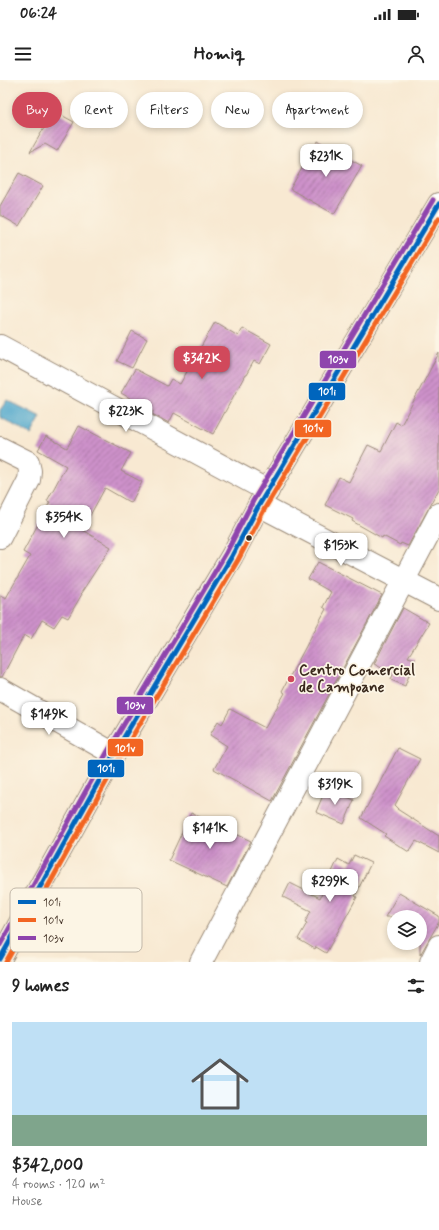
<!DOCTYPE html>
<html lang="en">
<head>
<meta charset="utf-8">
<style>
	body { margin:0; font-family:Mynerve,sans-serif; background:#f2f2f2; color:#222; height:100vh; display:flex; flex-direction:column; font-size:15px; white-space:nowrap }
	* { box-sizing:border-box; margin:0 }
	p { font-size:13px; color:#767676 }
	.icon { flex:none; width:22px; height:22px; fill:none; stroke:currentColor; stroke-width:2; stroke-linecap:round; stroke-linejoin:round }
	.map { position:relative; height:882px; overflow:hidden }
	.details { display:flex; flex-direction:column; background:#fff; flex:1 }
	.details>* { flex:none }
	.banner { position:absolute; left:12px; top:12px; width:415px; height:36px; display:flex; gap:8px }
	.fabs { position:absolute; left:387px; top:830px; display:grid; gap:8px }
	.fabs a { display:grid; place-items:center; width:40px; height:40px; border-radius:50%; background:#fff; box-shadow:0 2px 6px #0003; font-size:20px }
	.price { position:absolute; translate:-50% -34px; padding:0 9px; border-radius:8px; background:#fff; color:#222; font-size:13px; line-height:26px; filter:drop-shadow(0 1px 2px #0008) }
	.price::after { content:''; position:absolute; left:50%; top:24px; width:12px; height:9px; margin-left:-6px; background:inherit; clip-path:polygon(0 0,100% 0,50% 100%) }
	.price.selected { background:#d1495b; color:#fff }
	ul { padding:0; list-style:none }
	li { display:grid; align-content:center; gap:8px; height:212px; padding:0 12px }
	li span { display:grid; place-items:center; height:124px; border-radius:0px; color:#555 }
	li>.icon { margin-inline-start:auto }
	span .icon { width:72px; height:72px; fill:#fffc; stroke-width:1 }
	li b { font-size:17px }
	h2 { display:flex; justify-content:space-between; align-items:center; height:48px; padding:0 12px; font-size:17px }
	.tag { padding:0 14px; border-radius:18px; background:#fff; box-shadow:0 2px 6px #0003; font-size:14px; line-height:36px }
	.tag.selected { background:#d1495b; color:#fff }
	.status { display:flex; justify-content:space-between; align-items:center; height:28px; padding:0 20px; background:#fff; direction:ltr }
	.status svg { height:11px; fill:currentColor }
	header { display:flex; justify-content:space-between; align-items:center; height:52px; padding:0 12px; background:#fff; font-size:18px; font-weight:800 }
	.map>svg:first-child { display:block }
</style>
</head>
<body>
<div class="status"><b>06:24</b><svg viewBox="0 0 49 12"><path d="M0 12V9h3v3zM5 12V6h3v6zM10 12V3h3v9zM15 12V0h3v12zM26 1h20v11H26zM47 4h2v5h-2z"/></svg></div>
<header><svg class="icon" aria-label="menu" viewBox="0 0 24 24"><path d="M4 6h16M4 12h16M4 18h16"/></svg>Homiq<svg class="icon" aria-label="person" viewBox="0 0 24 24"><circle cx="12" cy="8" r="4"/><path d="M4 21q1-7 8-7t8 7"/></svg></header>
<div class="map">
<svg width="439" height="882" viewBox="0 0 439 882">
	<defs>
		<pattern id="building-hatch" width="6" height="6" patternUnits="userSpaceOnUse"><rect width="6" height="6" fill="#cd91ca"/><path d="M-1 1l2-2M0 6l6-6M5 7l2-2" fill="none" stroke="#a877a3"/></pattern>
	</defs>
	<rect width="100%" height="100%" fill="#fcf5e5"/>
	<filter id="ink" filterUnits="userSpaceOnUse"><feTurbulence type="fractalNoise" baseFrequency=".025" numOctaves="2"/><feDisplacementMap in="SourceGraphic" scale="8" xChannelSelector="R" yChannelSelector="G"/><feConvolveMatrix kernelMatrix="1 2 1 2 8 2 1 2 1" color-interpolation-filters="sRGB"/></filter>
	<filter id="wash" filterUnits="userSpaceOnUse"><feTurbulence type="fractalNoise" baseFrequency=".012" numOctaves="4" result="noise"/><feDisplacementMap in="SourceGraphic" scale="16" xChannelSelector="R" yChannelSelector="G"/><feGaussianBlur stdDeviation="0.9" result="paint"/><feColorMatrix in="noise" values="0 0 0 0 0 0 0 0 0 0 0 0 0 0 0 0 0 1.4 0 .05"/><feComposite in="paint" operator="in"/></filter>
	<g filter="url(#wash)">
		<rect width="100%" height="100%" fill="#f8e9d2"/>
		<path fill="#4fa7cc" stroke="#456875" d="M 7,320 L 41,337 L 31,355 L 0,337 L 0,330 Z"/>
		<g id="blocks">
			<path fill="url(#building-hatch)" d="M 54,31 L 74,42 L 57,71 L 45,64 L 30,72 Z
				M 318,61 L 362,86 L 334,134 L 290,109 Z
				M 19,93 L 43,106 L 19,146 L 0,135 L 0,126 Z
				M 215,242 L 238,256 L 242,248 L 271,264 L 260,284 L 254,281 L 246,295 L 245,295 L 213,354 L 174,333 L 169,343 L 152,334 L 153,331 L 121,313 L 135,289 L 167,306 L 171,299 L 180,304 Z
				M 132,251 L 147,259 L 132,288 L 117,281 Z
				M 439,273 L 439,409 L 408,466 L 401,463 L 400,465 L 383,456 L 382,458 L 352,441 L 353,439 L 325,425 L 339,397 L 349,402 L 368,365 L 381,371 L 396,342 L 401,345 Z
				M 79,346 L 131,373 L 121,391 L 142,402 L 131,423 L 105,408 L 82,450 L 111,467 L 81,513 L 82,514 L 68,538 L 62,535 L 54,547 L 42,540 L 31,559 L 24,555 L 2,597 L 0,597 L 0,515 L 6,518 L 30,476 L 23,472 L 50,422 L 47,421 L 66,386 L 38,370 L 46,356 L 67,368 Z
				M 318,482 L 382,515 L 272,721 L 214,689 L 227,666 L 210,655 L 218,641 L 222,644 L 230,629 L 265,648 L 285,613 L 282,611 L 326,529 L 323,527 L 331,512 L 308,499 Z
				M 403,528 L 429,543 L 408,577 L 415,579 L 405,606 L 391,600 L 393,594 L 374,584 Z
				M 398,668 L 420,679 L 395,725 L 398,728 L 397,729 L 439,756 L 439,773 L 416,761 L 409,772 L 384,756 L 386,754 L 361,738 Z
				M 326,708 L 354,720 L 344,744 L 316,732 Z
				M 191,733 L 251,761 L 227,807 L 169,780 Z
				M 354,775 L 371,783 L 355,816 L 357,817 L 326,873 L 316,867 L 315,869 L 298,859 L 307,843 L 305,842 L 311,831 L 283,817 L 290,803 L 320,818 L 338,779 L 349,785 Z
				M 399,813 L 439,836 L 439,842 L 420,875 L 420,837 L 385,837 Z"/>
		</g>
	</g>
	<g filter="url(#ink)">
		<use href="#blocks" fill-opacity="0" stroke="#9a8a78" stroke-width="1"/>
		<g fill="none" stroke-linecap="round" stroke-linejoin="round">
			<g stroke="#9a8a78" stroke-width="24">
				<path id="street" d="M 0,266 L 268,411
					M 0,368 L 28,382 L 30,391 L 29,400 L 0,457
					M 259,425 L 439,519
					M 0,609 L 114,674
					M 201,882 L 439,434
					M 431,882 L 439,866"/>
			</g>
			<g stroke="#9a8a78" stroke-width="24">
				<path id="primary" d="M 0,879 L 114,674 L 232,476 L 259,425 L 439,124"/>
			</g>
			<use href="#street" stroke="#fff" stroke-width="22"/>
			<use href="#primary" stroke="#fff" stroke-width="22"/>
			<g stroke="#fcf5e5" stroke-width="8">
				<path id="bus-1" d="M 0,879 L 114,674 L 232,476 L 259,425 L 439,124"/>
			</g>
			<g stroke="#fcf5e5" stroke-width="8">
				<path id="bus-2" d="M 6,882 L 120,677 L 238,480 L 265,428 L 439,138"/>
			</g>
			<g stroke="#fcf5e5" stroke-width="8">
				<path id="bus-3" d="M 0,865 L 108,671 L 226,473 L 253,421 L 433,120"/>
			</g>
			<use href="#bus-1" stroke="#0065bd" stroke-width="5"/>
			<use href="#bus-2" stroke="#f26522" stroke-width="5"/>
			<use href="#bus-3" stroke="#8e44ad" stroke-width="5"/>
		</g>
	</g>
	<circle fill="#3b2a1e" stroke="#fcf5e5" stroke-width="1.5" cx="249" cy="458" r="3.5"/>
	<circle fill="#d1495b" stroke="#fcf5e5" stroke-width="1.5" cx="291" cy="599" r="4"/>
	<g text-anchor="middle" stroke-width="3.5" stroke-linejoin="round" paint-order="stroke">
		<g font-size="15" font-weight="bold" fill="#3b2a1e" stroke="#fcf5e5" text-anchor="start">
			<text x="299" y="595">Centro Comercial<tspan x="299" dy="17">de Campoane</tspan></text>
		</g>
	</g>
	<rect x="10" y="808" width="132" height="64" rx="6" fill="#fcf5e5" stroke="#c2b8a9" stroke-width="1"/>
	<rect x="18" y="820" width="18" height="4" fill="#0065bd"/>
	<rect x="18" y="838" width="18" height="4" fill="#f26522"/>
	<rect x="18" y="856" width="18" height="4" fill="#8e44ad"/>
	<g font-size="11" fill="#3b2a1e">
		<text x="43" y="826">101i</text>
		<text x="43" y="844">101v</text>
		<text x="43" y="862">103v</text>
	</g>
	<g stroke="#fcf5e5" stroke-width="1.5">
		<rect x="319" y="270" width="38" height="19" rx="4" fill="#8e44ad"/>
		<rect x="308" y="302" width="38" height="19" rx="4" fill="#0065bd"/>
		<rect x="294" y="339" width="38" height="19" rx="4" fill="#f26522"/>
		<rect x="116" y="616" width="38" height="19" rx="4" fill="#8e44ad"/>
		<rect x="107" y="658" width="37" height="19" rx="4" fill="#f26522"/>
		<rect x="87" y="679" width="38" height="19" rx="4" fill="#0065bd"/>
	</g>
	<g font-size="11" text-anchor="middle" font-weight="bold" fill="#fff">
		<text x="338" y="283">103v</text>
		<text x="327" y="315">101i</text>
		<text x="313" y="352">101v</text>
		<text x="135" y="629">103v</text>
		<text x="125" y="672">101v</text>
		<text x="106" y="692">101i</text>
	</g>
</svg>
<div class="fabs">
<a><svg class="icon" aria-label="layers" viewBox="0 0 24 24"><path d="M12 4l9 5-9 5-9-5zM3 14l9 5 9-5"/></svg></a>
</div>
<b class="price" style="left:326px;top:98px">$231K</b>
<b class="price selected" style="left:202px;top:300px">$342K</b>
<b class="price" style="left:126px;top:353px">$223K</b>
<b class="price" style="left:64px;top:459px">$354K</b>
<b class="price" style="left:341px;top:487px">$153K</b>
<b class="price" style="left:49px;top:656px">$149K</b>
<b class="price" style="left:335px;top:726px">$319K</b>
<b class="price" style="left:210px;top:770px">$141K</b>
<b class="price" style="left:330px;top:823px">$299K</b>
<div class="banner">
<a class="tag selected">Buy</a>
<a class="tag">Rent</a>
<a class="tag">Filters</a>
<a class="tag">New</a>
<a class="tag">Apartment</a>
</div>
</div>
<section class="details">
<h2>9 homes<svg class="icon" aria-label="filters" viewBox="0 0 24 24"><path d="M4 7h16M4 17h16"/><circle cx="9" cy="7" r="2"/><circle cx="15" cy="17" r="2"/></svg></h2>
<ul>
<li><span style="background:linear-gradient(#bfe0f5 75%,#7fa58c 0)"><svg class="icon" aria-label="home" viewBox="0 0 24 24"><path d="M3 11l9-7 9 7M6 9v11h12V9"/></svg></span><div><b>$342,000</b><p>4 rooms · 120 m²</p><p>House</p></div></li>
</ul>
</section>
</body>
</html>
